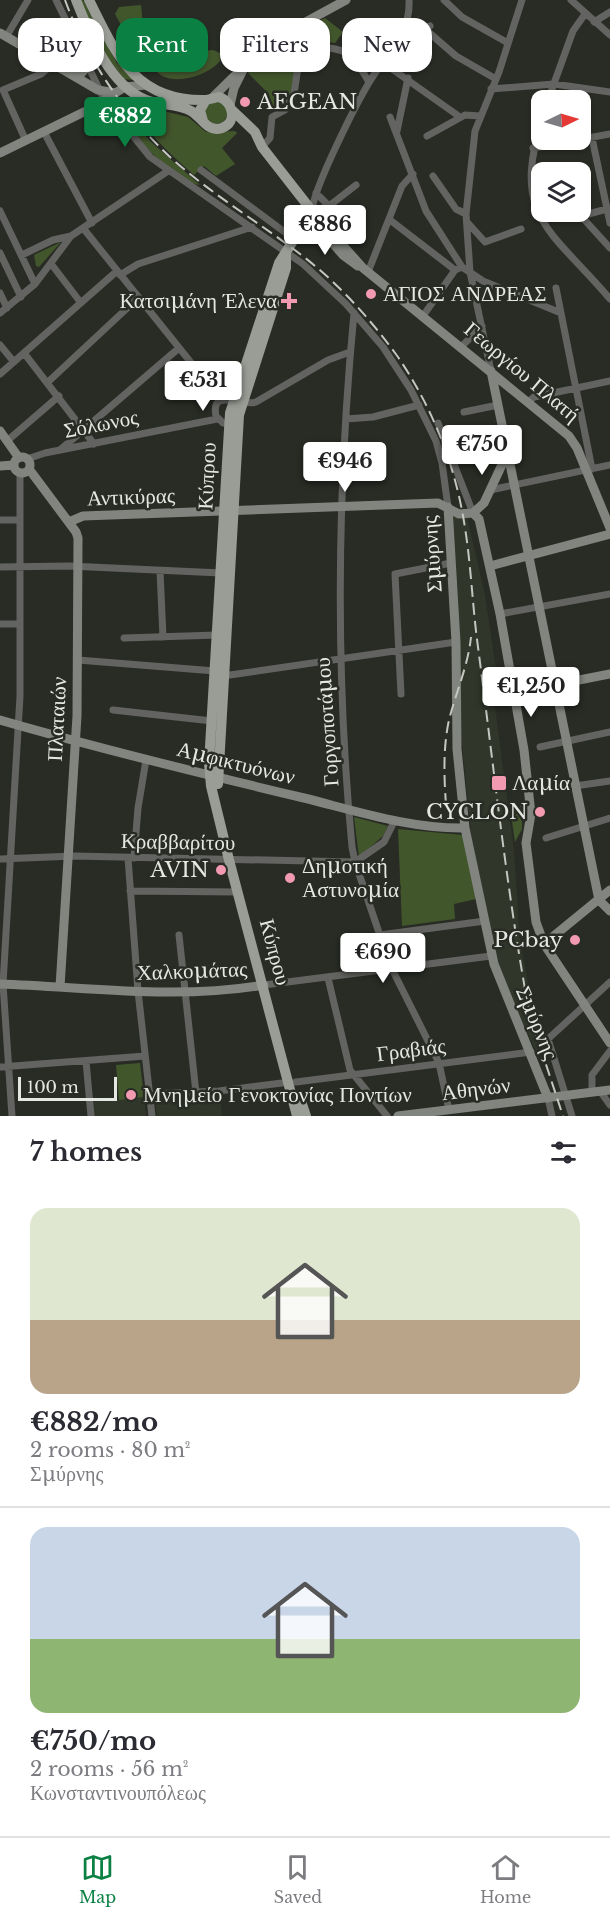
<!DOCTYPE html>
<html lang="en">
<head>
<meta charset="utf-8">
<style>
	body { margin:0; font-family:"Libre Baskerville",serif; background:#f7f7f7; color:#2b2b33; height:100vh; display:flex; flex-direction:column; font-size:22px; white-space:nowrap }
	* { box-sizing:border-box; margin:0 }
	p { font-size:20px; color:#7c7c81 }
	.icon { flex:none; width:33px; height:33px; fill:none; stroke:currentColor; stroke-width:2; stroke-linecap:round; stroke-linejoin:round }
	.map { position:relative; height:1116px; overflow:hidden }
	.panel { display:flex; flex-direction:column; background:#fff; flex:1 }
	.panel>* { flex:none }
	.guide { position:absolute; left:18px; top:18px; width:574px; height:54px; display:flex; gap:12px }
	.needle { width:39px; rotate:85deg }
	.tools { position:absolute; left:531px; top:90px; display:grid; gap:12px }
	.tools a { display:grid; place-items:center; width:60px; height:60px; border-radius:12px; background:#fff; box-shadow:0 2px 4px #0004; font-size:30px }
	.scale { position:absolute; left:18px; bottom:15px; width:99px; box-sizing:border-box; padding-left:6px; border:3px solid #e5e7e3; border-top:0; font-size:16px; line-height:21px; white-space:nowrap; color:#e5e7e3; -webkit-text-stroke:4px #292c25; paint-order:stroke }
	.price { position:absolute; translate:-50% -51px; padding:0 14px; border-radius:6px; background:#fff; color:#222; font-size:20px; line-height:39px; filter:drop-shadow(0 2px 3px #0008) }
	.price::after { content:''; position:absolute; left:50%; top:36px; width:18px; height:14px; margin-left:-9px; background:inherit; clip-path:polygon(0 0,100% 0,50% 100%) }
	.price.selected { background:#0b8043; color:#fff }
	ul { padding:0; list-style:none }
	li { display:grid; align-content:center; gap:12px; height:318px; padding:0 30px }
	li+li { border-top:2px solid #e1e1e2 }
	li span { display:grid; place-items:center; height:186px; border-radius:18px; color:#555 }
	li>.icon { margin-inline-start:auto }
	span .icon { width:108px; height:108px; fill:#fffc; stroke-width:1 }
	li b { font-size:26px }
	h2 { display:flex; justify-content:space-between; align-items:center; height:72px; padding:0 30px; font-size:26px }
	.pill { padding:0 21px; border-radius:18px; background:#fff; box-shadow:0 2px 4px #0004; font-size:21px; line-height:54px }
	.pill.selected { background:#0b8043; color:#fff }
	.tab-bar { display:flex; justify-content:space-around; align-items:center; height:84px; border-top:2px solid #e1e1e2; background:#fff; font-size:16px; color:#7c7c81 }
	.tab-bar a { display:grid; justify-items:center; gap:3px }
	.tab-bar .selected { color:#0b8043 }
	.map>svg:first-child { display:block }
</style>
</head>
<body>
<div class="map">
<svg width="610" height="1116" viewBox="0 0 610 1116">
	<rect width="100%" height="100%" fill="#292c25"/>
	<path fill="#30362a" d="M 465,508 L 485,595 L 497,676 L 491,677 L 514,851 L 520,941 L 538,1035 L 539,1057 L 498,974 L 471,832 L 458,704 L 451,510 Z
		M 220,1095 L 222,1116 L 157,1116 L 155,1098 Z
		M 144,1097 L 146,1116 L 93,1116 L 92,1102 Z"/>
	<path fill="#42562c" d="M 79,0 L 83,0 L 117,63 L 134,80 L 124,79 L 107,57 Z
		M 141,5 L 145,45 L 143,45 L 129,40 L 115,14 L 119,7 Z
		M 325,18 L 343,32 L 335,43 L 289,37 Z
		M 282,49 L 298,50 L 293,89 L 281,109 L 274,108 L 265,99 L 269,94 L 248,73 L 264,55 Z
		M 213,50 L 220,53 L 220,61 C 207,77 164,90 153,66 L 154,59 L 159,56 Z
		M 125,98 L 143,106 L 188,117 L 206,132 L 235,131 L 237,133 L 222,148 L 235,164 L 216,176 L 204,166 L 194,175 C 168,153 143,127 123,99 Z
		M 117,101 L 150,141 L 200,185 C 171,180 126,128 112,104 Z
		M205 113a11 11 0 1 1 22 0a11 11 0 1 1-22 0Z
		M 61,242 L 39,267 L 36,266 L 34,255 Z
		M 522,806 L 522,829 L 515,842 L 510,807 Z
		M 354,817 L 388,826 L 383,836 L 359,857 Z
		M 398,829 L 463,835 L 476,899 L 454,904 L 455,919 L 402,926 Z
		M 140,1063 L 144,1097 L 119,1100 L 116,1065 Z"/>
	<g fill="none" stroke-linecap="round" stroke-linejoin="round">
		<path stroke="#636461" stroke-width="7" d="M 56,0 L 105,101 L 150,157 L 303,264 L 346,304 L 383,347 L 411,390 L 436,441 L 442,463 L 448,507
			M 444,0 L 462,17 L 508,43
			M 571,0 L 610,35
			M 594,22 L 610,12
			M 426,30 L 456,56 L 496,79
			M 6,37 L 28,0
			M 275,37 C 297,51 336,43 350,55 C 358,62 363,73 369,82
			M 385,64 L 460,117
			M 384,65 L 430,26
			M 491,89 L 554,84 L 610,92
			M 548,100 L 573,31 L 585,14
			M 390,117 L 426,211 L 462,267
			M 542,121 C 510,218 554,232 610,299
			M 397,131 L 408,78
			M 44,132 L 92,223
			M 427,136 L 465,115 L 480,116
			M 592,138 L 610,223
			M 26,141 L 3,90 L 41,74 L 53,64
			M 262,147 L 270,138 L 272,117 L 285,110 L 294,94 L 301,47
			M 533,148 L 610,134
			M 201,170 L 294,239
			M 433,176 L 456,209 L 466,214
			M 356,185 L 329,206 L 312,211 C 313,189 356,104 370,81 C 386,54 411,34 409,0
			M 316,193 L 329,206
			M 607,209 L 581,216 L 610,248
			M 0,211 L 35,284
			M 390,220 L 455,270
			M 467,222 L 485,242 L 521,229
			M 83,228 L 221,400
			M 0,253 L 21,297
			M 22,255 L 53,240 L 71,236
			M 52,265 L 81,303
			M 368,272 L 402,186 L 413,174
			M 120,275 L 138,264 L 252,227
			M 556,288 L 592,469
			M 0,293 L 7,308
			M 0,313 L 35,284 L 71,236 L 168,171
			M 354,313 C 337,491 335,668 352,847 L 355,862 L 390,965 L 439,1063 L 449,1110
			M 423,316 L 455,270 L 462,267 L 483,281 L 561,313
			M 0,345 L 14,362
			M 461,347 L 482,326
			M 24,353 L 94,444
			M 491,371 L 470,272 L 466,214 L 475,131 L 499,72 L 522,0
			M 0,374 L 117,271
			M 48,382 L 138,298
			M 528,402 L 534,397 L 610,381
			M 464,412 L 498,405
			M 346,419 L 373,417 L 419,405
			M 438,423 L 473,513
			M 233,424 L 223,423 L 216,416 C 210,387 243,407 256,402 L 328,360 L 350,352
			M 7,441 L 59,396
			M 60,450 L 179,348
			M 27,459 L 45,453 L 217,419
			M 490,490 L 610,465
			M 0,520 L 19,520
			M 0,567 L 69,566 L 221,573
			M 160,571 L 163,637
			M 500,614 L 610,594
			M 0,624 L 20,624
			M 124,638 L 217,635
			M 78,660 L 215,671
			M 223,676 L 456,642
			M 401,694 L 395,574 L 451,563
			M 113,710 L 212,721
			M 540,747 L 610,732
			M 575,786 L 610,781
			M 546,838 L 610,818
			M 128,858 L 138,991 L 152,1116
			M 134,858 L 138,808 L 146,760
			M 0,859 L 74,856 L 355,862 L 384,842 L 395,820
			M 130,891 L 238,892
			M 179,935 L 196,1093
			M 380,935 L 485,921
			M 328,978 L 350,1070 L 387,1116
			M 264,985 L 491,956
			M 86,1061 L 91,1116
			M 0,1067 L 145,1056
			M 296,1082 L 531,1052
			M 600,1091 L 610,1105
			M 592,1092 L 592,1075 L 610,1051
			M 150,1094 L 219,1091 L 290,1082
			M 548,1098 L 552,1116
			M 12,1116 L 3,984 L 20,696 L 20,473
			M 572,1116 L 548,1039 L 610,982"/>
		<path stroke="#82857f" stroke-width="9" d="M 0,33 L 98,90 L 115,93
			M 77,78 L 87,67
			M 213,97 L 269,42 L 346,0
			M 230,105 L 234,88 L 243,70
			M 0,153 L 88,110 L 125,87 L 146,85
			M 312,211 L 363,268 L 569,436 L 577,448 L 610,528
			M 313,221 L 343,255 L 358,266
			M 491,371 L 599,900 L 610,911
			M 0,431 L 19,458
			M14 465a8 8 0 1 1 16 0a8 8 0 1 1-16 0Z
			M 0,466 L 14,465
			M 29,469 L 76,532 L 78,538 L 77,716 L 60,987
			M 448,507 L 456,642 L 457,749 L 465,828 L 494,964 L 548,1098
			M 473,513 L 479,519 L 500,614 L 524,750 L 531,814 L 526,843 L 536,922 L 544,944 L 610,1043
			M 473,513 L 484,503 L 507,454
			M 69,522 L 83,516 L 438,503 L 459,514 L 473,513
			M 490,566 L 610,534
			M 513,693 L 610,674
			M 0,720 C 101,749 203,774 304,798 C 356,811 411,829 465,828
			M 544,944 L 610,890
			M 0,984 C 88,987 176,1000 264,985
			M 398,1116 L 610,1090"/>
		<path stroke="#9a9d96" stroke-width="10" d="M 76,0 C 90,35 109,85 146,100 C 161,106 178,103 191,111 C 202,117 207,133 222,128 C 238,122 233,102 219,97 L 206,100 L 200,110 L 203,121
			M 89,0 C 116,54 135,102 206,100
			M 232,110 L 255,132 L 262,147 L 312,211 L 279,263 L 230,413 L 209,763 L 211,786 L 229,860 L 297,1116
			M 218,784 L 239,415 L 286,268 L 286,252
			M 300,1098 L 306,1116"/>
		<path stroke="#c4c6c1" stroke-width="2" stroke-dasharray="12 6" stroke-linecap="butt" d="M 65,0 C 86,58 125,115 170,157 C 211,194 260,223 304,257 C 340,285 371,320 398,357 C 430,404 453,459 463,516 C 471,559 472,604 478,647 C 493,761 505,876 525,989 L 531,1019 L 563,1116
			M 446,805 C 444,777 443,747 449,720 C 456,692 468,666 471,637"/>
	</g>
	<g fill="#f29aaf" stroke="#292c25" stroke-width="2">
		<circle cx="245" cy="102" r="6"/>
		<circle cx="371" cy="294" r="6"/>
		<path d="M286 292h6v6h6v6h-6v6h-6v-6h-6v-6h6z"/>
		<rect x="491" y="775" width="16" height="16" rx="3"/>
		<circle cx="540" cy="812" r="6"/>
		<circle cx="221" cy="870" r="6"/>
		<circle cx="290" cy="878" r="6"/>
		<circle cx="575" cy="940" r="6"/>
		<circle cx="131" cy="1095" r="6"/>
	</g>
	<g text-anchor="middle" stroke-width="5" stroke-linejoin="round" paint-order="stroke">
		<g font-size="21" fill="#e5e7e3" stroke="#292c25" text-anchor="start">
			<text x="257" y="109">AEGEAN</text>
			<text x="383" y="301">ΑΓΙΟΣ ΑΝΔΡΕΑΣ</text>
			<text x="277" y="308" text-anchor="end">Κατσιμάνη Έλενα</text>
			<text x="512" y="790">Λαμία</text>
			<text x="528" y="819" text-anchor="end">CYCLON</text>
			<text x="302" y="873">Δημοτική<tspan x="302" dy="24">Αστυνομία</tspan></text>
			<text x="209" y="877" text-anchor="end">AVIN</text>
			<text x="563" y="947" text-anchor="end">PCbay</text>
			<text x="143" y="1102">Μνημείο Γενοκτονίας Ποντίων</text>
		</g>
		<g font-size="21" fill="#e5e7e3" stroke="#292c25">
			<text transform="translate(522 372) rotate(40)" y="7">Γεωργίου Πλατή</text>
			<text transform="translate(101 424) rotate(-11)" y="7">Σόλωνος</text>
			<text transform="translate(207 476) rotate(-87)" y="7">Κύπρου</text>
			<text transform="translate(131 497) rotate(-2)" y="7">Αντικύρας</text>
			<text transform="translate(432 554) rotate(-94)" y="7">Σμύρνης</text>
			<text transform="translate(57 719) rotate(-87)" y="7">Πλαταιών</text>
			<text transform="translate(327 722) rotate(-94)" y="7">Γοργοποτάμου</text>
			<text transform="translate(236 763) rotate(14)" y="7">Αμφικτυόνων</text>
			<text transform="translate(178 842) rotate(1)" y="7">Κραββαρίτου</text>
			<text transform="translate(275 952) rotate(75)" y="7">Κύπρου</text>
			<text transform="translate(192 971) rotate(-2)" y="7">Χαλκομάτας</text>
			<text transform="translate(537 1023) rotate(67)" y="7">Σμύρνης</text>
			<text transform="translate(411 1050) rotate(-7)" y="7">Γραβιάς</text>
			<text transform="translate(476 1089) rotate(-7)" y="7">Αθηνών</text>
		</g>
	</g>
</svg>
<div class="tools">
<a><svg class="needle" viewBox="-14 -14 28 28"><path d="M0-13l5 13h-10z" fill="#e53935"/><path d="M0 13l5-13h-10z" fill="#7c7c81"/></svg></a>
<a><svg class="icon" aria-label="layers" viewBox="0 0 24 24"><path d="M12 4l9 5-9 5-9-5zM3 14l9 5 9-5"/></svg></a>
</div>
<div class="scale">100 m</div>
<b class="price selected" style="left:125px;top:148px">€882</b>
<b class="price" style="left:325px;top:256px">€886</b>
<b class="price" style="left:203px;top:412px">€531</b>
<b class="price" style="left:482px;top:476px">€750</b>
<b class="price" style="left:345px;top:493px">€946</b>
<b class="price" style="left:531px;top:718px">€1,250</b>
<b class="price" style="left:383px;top:984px">€690</b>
<div class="guide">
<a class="pill">Buy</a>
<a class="pill selected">Rent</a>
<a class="pill">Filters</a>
<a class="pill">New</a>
</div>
</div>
<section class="panel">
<h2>7 homes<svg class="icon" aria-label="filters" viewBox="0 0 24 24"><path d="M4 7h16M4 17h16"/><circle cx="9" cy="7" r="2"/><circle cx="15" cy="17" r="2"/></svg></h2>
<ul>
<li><span style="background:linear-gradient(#dfe7d0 60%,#b9a48a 0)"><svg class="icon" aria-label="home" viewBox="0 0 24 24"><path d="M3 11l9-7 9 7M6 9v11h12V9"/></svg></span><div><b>€882/mo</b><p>2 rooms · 80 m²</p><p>Σμύρνης</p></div></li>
<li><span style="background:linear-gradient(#c9d6e8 60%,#8fb573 0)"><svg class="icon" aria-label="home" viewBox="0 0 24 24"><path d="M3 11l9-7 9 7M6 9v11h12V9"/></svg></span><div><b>€750/mo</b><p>2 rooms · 56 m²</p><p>Κωνσταντινουπόλεως</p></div></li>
</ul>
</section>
<nav class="tab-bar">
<a class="selected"><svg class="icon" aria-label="map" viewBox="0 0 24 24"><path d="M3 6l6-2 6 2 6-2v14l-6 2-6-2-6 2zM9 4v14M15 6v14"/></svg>Map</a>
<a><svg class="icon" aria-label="saved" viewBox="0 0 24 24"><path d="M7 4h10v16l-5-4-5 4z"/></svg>Saved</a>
<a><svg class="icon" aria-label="home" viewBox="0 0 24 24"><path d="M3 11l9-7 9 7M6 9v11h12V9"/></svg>Home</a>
</nav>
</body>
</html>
